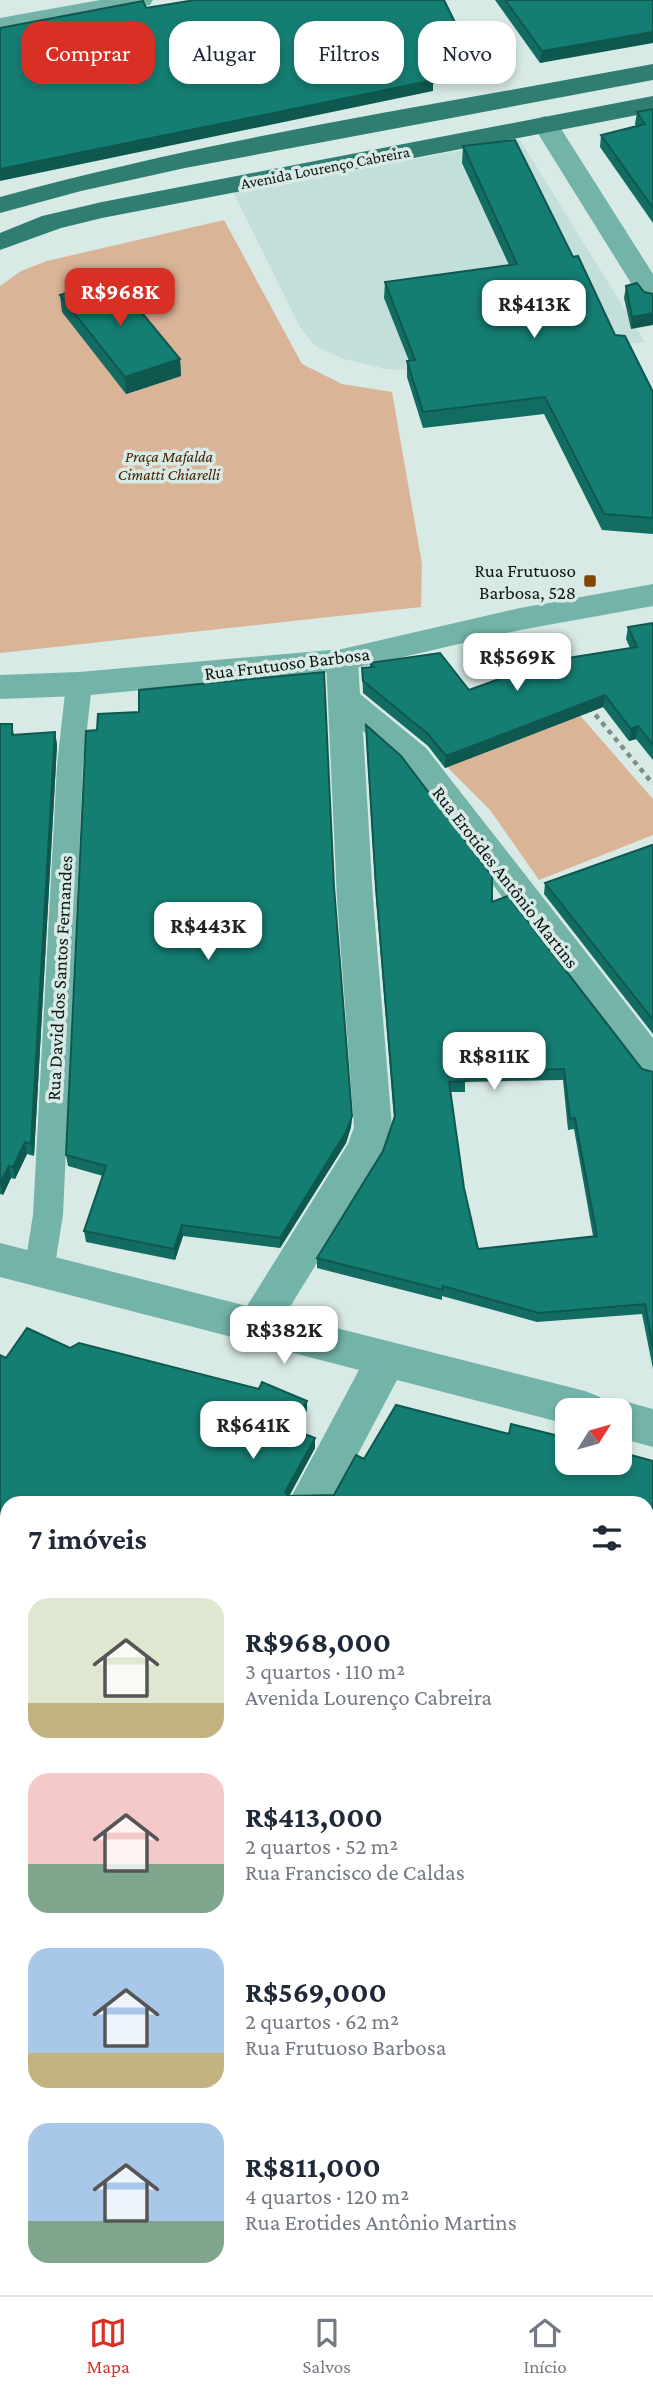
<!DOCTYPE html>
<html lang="pt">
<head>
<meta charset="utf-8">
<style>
	body { margin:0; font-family:"Crimson Pro",serif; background:#f6f6f7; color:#1f2937; height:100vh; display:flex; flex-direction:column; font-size:26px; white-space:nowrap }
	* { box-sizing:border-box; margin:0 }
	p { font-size:23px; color:#747a83 }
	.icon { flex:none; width:38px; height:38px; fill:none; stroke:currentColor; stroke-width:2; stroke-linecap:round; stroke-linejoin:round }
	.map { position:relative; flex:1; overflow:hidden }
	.panel { position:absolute; left:0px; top:1496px; width:654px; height:800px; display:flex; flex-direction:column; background:#fff; border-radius:21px 21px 0 0; box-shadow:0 4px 10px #0003 }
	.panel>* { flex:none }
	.hud { position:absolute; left:21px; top:21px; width:612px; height:63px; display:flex; gap:14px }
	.needle { width:46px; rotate:53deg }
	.controls { position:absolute; left:555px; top:1398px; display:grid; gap:14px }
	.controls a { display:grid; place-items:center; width:77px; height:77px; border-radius:14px; background:#fff; box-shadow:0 4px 10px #0003; font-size:35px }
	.price { position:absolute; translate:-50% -60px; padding:0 16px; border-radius:14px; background:#fff; color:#222; font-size:23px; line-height:46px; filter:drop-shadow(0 2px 4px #0008) }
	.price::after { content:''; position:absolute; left:50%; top:42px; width:21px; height:16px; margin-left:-10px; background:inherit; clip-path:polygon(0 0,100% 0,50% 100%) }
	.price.selected { background:#d93025; color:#fff }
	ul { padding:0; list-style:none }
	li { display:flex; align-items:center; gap:21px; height:175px; padding:0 28px }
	li span { display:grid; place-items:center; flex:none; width:196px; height:140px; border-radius:21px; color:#555 }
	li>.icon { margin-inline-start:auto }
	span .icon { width:84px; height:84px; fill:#fffc; stroke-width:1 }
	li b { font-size:30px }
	h2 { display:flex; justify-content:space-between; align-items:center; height:84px; padding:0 28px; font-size:30px }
	.pill { padding:0 24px; border-radius:21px; background:#fff; box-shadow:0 4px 10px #0003; font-size:24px; line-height:63px }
	.pill.selected { background:#d93025; color:#fff }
	.tabs { display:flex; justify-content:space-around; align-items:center; height:98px; border-top:2px solid #e0e1e3; background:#fff; font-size:19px; color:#747a83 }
	.tabs a { display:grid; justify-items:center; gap:4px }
	.tabs .selected { color:#d93025 }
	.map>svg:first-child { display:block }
</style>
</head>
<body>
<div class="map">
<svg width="653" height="2295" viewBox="0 0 653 2295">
	<rect width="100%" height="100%" fill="#d8eae6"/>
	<path fill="#c3dfd9" d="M 520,140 L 645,342 L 420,371 L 386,369 L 344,359 L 315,346 L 301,329 L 233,192 Z"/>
	<path fill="#dab497" d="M 224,220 L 302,364 L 342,384 L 392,392 L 422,564 L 421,607 L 0,653 L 0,286 L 21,271 L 47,261 Z
		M 577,712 L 653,799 L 653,835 L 539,880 L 490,810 L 442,762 Z"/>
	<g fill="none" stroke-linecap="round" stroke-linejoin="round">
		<path stroke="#808d8a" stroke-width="4.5" stroke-dasharray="5 5" stroke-linecap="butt" d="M 589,707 L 653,784"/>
		<path fill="#73b3a8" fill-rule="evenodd" d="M 79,675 L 88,678 L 92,684 L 83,765 L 63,1215 L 54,1271 L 50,1280 L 39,1284 L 28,1280 L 24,1271 L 33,1215 L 57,765 L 66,684 L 70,678 Z"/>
		<path fill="#73b3a8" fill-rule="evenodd" d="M 100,0 L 153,0 L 150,5 L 141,7 L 0,32 L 0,18 Z
			M 545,116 L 554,119 L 558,124 L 653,274 L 653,304 L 643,302 L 639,296 L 532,124 L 536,119 Z
			M 342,649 L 353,652 L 358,660 L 360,694 L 426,748 L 653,1038 L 653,1081 L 640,1077 L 402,766 L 363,731 L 373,899 L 392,1127 L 380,1160 L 285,1315 L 585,1391 L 600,1397 L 605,1407 L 620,1400 L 653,1409 L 653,1447 L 620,1438 L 620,1410 L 567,1410 L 567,1424 L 397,1380 L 332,1503 L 288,1503 L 359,1370 L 0,1277 L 0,1243 L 247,1306 L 348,1144 L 354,1127 L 337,899 L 326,660 L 331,652 Z
			M 648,1942 L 653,1944 L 653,1993 L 648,1991 Z
			M 7,2033 L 7,2092 L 0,2095 L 0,2036 Z"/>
		<path fill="#73b3a8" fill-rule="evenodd" d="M 653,584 L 653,606 L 520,630 L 342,671 L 79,696 L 0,699 L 0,675 L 79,672 L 342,649 L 520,608 Z"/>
		<path fill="#307d72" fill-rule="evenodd" d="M 653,64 L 653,80 L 185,168 L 81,191 L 0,213 L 0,197 C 214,138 435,105 653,64 Z
			M 653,96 L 653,112 L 102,218 L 61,228 L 0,250 L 0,233 L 42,216 L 102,202 Z"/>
	</g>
	<path fill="#126c62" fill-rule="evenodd" d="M 495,0 L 653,0 L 540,63 Z
		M 653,109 L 653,223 L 600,147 L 601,135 L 636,126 L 635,124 L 637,112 Z
		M 463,146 L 573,257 L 615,335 L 653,392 L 653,534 L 602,530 L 544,414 L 423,428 L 407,377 L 407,361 L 409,361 L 384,298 L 385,282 L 509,265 L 462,163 Z
		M 626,286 L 644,292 L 631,329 L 624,298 Z
		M 60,295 L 180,359 L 181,376 L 126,394 L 62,312 Z
		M 653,623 L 653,760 L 636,739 L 629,741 L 603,707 L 445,768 L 428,746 L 363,693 L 362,668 L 370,667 L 370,663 L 469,690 L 630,648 L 626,639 L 628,627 Z
		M 0,724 L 12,724 L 14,735 L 55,732 L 57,745 L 34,1156 L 27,1154 L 15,1179 L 11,1178 L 3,1195 L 0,1194 Z
		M 366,725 L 492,902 L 642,1069 L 653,1072 L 653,1369 L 642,1314 L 537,1322 L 442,1296 L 442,1300 L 317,1268 L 317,1258 L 383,1151 L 394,1119 L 376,899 L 366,737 ZM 563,1080 L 568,1130 L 574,1129 L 593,1236 L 478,1249 L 464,1188 L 450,1092 L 465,1092 L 465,1082 Z
		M 653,847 L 653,1034 L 544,894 L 545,883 Z
		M 334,887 L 352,1116 L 351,1127 L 346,1143 L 280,1248 L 183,1236 L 175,1260 L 86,1242 L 84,1231 L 103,1176 L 68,1166 L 66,1155 Z
		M 70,1348 L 307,1410 L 297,1431 L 315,1448 L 289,1496 L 334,1495 L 364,1459 L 509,1434 L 653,1461 L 653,1886 L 648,1884 L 648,1503 L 7,1503 L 7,1917 L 0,1930 L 0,1355 L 6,1358 Z
		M 653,2162 L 653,2295 L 648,2289 L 648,2182 Z"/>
	<path fill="#0f5850" d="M 653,32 L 653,43 L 540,63 L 542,51 Z
		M 476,65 L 475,76 L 433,84 L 433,91 L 0,181 L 0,169 L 429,74 Z
		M 653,313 L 653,325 L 631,329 L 632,317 Z
		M 180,359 L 181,376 L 126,394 L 125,377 Z
		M 605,695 L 603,707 L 445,768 L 446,756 Z
		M 638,726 L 636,739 L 629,741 L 631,729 Z
		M 55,732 L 57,745 L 34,1156 L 31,1144 Z
		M 352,1116 L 351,1127 L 346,1143 L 280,1248 L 280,1238 Z
		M 25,1142 L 27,1154 L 15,1179 L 13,1167 Z
		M 9,1166 L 11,1178 L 3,1195 L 0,1183 Z
		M 182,1225 L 183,1236 L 175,1260 L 174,1249 Z
		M 307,1401 L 307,1410 L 293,1438 L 292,1429 Z
		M 315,1438 L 315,1448 L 286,1502 L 285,1492 Z
		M 7,1904 L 7,1917 L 0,1930 L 0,1918 Z
		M 7,1973 L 7,1984 L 0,1997 L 0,1985 Z"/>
	<path fill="#157e72" stroke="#0f5850" stroke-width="2" fill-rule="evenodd" d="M 195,0 L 444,0 L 476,65 L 429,74 L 434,80 L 0,169 L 0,28 L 143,1 L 146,8 Z
		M 505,0 L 653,0 L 653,32 L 542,51 Z
		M 653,109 L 653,208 L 601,135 L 645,124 L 637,112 Z
		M 515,140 L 573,257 L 578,256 L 615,335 L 625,336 L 653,392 L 653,518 L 604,514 L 545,397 L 423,412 L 407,361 L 415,360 L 385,282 L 517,264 L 463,146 Z
		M 114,279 L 180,359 L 125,377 L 60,295 Z
		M 637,283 L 644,292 L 653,294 L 653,313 L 632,317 L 626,286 Z
		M 653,623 L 653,745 L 638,726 L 631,729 L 605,695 L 446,756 L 428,734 L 363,681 L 362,668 L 374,667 L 370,663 L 440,653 L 469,690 L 549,661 L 637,647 L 628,627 Z
		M 324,672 L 334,887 L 352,1116 L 346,1132 L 280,1238 L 182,1225 L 174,1249 L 84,1231 L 106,1166 L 66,1155 L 86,731 L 97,730 L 98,714 L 139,712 L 139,690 Z
		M 0,724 L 12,724 L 12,735 L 55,732 L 31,1144 L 25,1142 L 13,1167 L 9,1166 L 0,1183 Z
		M 366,725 L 401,756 L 492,876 L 492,902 L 508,896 L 642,1069 L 653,1072 L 653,1348 L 645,1304 L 539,1313 L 443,1286 L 443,1290 L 317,1258 L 383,1151 L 395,1116 L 376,887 ZM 564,1069 L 570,1119 L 575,1118 L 597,1236 L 478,1249 L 464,1188 L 449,1082 L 466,1081 L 464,1072 Z
		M 652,845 L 653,847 L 653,1020 L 545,883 Z
		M 27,1328 L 70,1348 L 79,1343 L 259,1389 L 262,1382 L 307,1401 L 292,1429 L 315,1438 L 285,1492 L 288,1496 L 334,1495 L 356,1455 L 364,1459 L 396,1405 L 509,1434 L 511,1424 L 567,1438 L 567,1463 L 620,1463 L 620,1452 L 653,1461 L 653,1878 L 648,1876 L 648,1503 L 7,1503 L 7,1904 L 0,1918 L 0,1355 L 6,1358 Z
		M 0,1968 L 7,1972 L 0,1985 Z
		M 653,2170 L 653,2295 L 483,2295 L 486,2289 L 648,2289 L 648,2190 Z
		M 165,2289 L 354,2289 L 352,2295 L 176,2295 Z"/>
	<rect fill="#814600" stroke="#d8eae6" stroke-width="2.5" x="583" y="574" width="14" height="14" rx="3.5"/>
	<g text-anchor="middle" stroke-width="7" stroke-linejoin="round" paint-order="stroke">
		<g font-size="16" fill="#0d1412" stroke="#d8eae6">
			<text transform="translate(325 167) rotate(-11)" y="6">Avenida Lourenço Cabreira</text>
		</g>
		<g font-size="16" font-style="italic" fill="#452100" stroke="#d8eae6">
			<text x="169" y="462">Praça Mafalda<tspan x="169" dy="18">Cimatti Chiarelli</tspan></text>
		</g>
		<g font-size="19" fill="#0d1412" stroke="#d8eae6" text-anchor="end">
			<text x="576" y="577">Rua Frutuoso<tspan x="576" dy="22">Barbosa, 528</tspan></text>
		</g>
		<g font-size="19" fill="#0d1412" stroke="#d8eae6">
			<text transform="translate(287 663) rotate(-7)" y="7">Rua Frutuoso Barbosa</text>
			<text transform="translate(506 877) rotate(52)" y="7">Rua Erotides Antônio Martins</text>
			<text transform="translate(59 978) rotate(-87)" y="7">Rua David dos Santos Fernandes</text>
		</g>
	</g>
</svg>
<div class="controls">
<a><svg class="needle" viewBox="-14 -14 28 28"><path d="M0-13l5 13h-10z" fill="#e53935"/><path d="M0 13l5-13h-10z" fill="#747a83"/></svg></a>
</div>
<b class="price selected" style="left:120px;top:328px">R$968K</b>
<b class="price" style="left:534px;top:340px">R$413K</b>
<b class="price" style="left:517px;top:693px">R$569K</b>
<b class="price" style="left:208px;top:962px">R$443K</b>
<b class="price" style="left:494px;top:1092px">R$811K</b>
<b class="price" style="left:284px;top:1366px">R$382K</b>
<b class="price" style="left:253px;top:1461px">R$641K</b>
<div class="hud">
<a class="pill selected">Comprar</a>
<a class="pill">Alugar</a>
<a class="pill">Filtros</a>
<a class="pill">Novo</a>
</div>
<section class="panel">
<h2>7 imóveis<svg class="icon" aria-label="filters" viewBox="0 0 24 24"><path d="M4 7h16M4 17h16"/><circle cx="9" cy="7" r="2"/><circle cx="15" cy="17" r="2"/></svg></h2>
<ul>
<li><span style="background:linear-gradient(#dfe7d0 75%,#c2b280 0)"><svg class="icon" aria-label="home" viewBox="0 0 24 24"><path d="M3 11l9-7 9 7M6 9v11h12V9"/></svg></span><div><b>R$968,000</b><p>3 quartos · 110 m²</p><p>Avenida Lourenço Cabreira</p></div></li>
<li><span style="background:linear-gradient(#f6c9c9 65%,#7fa58c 0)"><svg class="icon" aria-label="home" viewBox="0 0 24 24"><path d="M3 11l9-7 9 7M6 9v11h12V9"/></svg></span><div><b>R$413,000</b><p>2 quartos · 52 m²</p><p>Rua Francisco de Caldas</p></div></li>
<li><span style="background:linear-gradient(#a9c7e8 75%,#c2b280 0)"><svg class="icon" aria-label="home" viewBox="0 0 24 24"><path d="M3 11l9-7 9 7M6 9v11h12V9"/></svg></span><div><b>R$569,000</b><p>2 quartos · 62 m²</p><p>Rua Frutuoso Barbosa</p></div></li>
<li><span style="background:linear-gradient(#a9c7e8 70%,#7fa58c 0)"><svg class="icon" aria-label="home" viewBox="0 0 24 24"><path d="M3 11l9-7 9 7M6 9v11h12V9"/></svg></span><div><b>R$811,000</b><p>4 quartos · 120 m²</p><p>Rua Erotides Antônio Martins</p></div></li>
</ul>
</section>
</div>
<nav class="tabs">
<a class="selected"><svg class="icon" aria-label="map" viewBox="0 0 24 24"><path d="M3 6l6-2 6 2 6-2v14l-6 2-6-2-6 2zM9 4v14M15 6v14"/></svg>Mapa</a>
<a><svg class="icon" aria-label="saved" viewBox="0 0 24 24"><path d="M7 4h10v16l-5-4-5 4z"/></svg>Salvos</a>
<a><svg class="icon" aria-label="home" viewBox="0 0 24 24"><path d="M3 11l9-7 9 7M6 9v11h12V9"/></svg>Início</a>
</nav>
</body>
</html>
